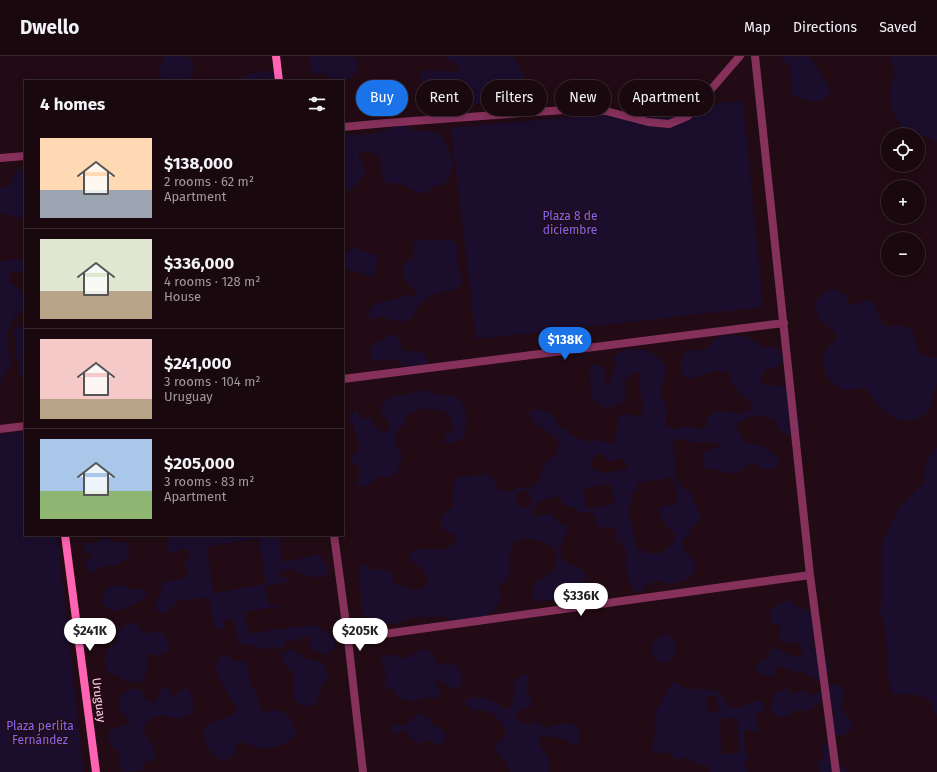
<!DOCTYPE html>
<html lang="en">
<head>
<meta charset="utf-8">
<style>
	body { margin:0; font-family:"Fira Sans",sans-serif; background:#27161d; color:#f1f3f6; height:100vh; display:flex; flex-direction:column; font-size:15px; white-space:nowrap }
	* { box-sizing:border-box; margin:0 }
	p { font-size:13px; color:#9f9a9e }
	.icon { flex:none; width:22px; height:22px; fill:none; stroke:currentColor; stroke-width:2; stroke-linecap:round; stroke-linejoin:round }
	.map { position:relative; flex:1; overflow:hidden }
	.details { position:absolute; left:24px; top:24px; width:320px; height:456px; display:flex; flex-direction:column; background:#1a080f; border-radius:0px; box-shadow:0 2px 10px #0003,0 0 0 1px #38292f }
	.details>* { flex:none }
	.hud { position:absolute; left:356px; top:24px; width:380px; height:36px; display:flex; gap:8px }
	.tools { position:absolute; left:881px; top:72px; display:grid; gap:8px }
	.tools a { display:grid; place-items:center; width:44px; height:44px; border-radius:50%; background:#1a080f; box-shadow:0 2px 10px #0003,0 0 0 1px #38292f; font-size:20px }
	.price { position:absolute; translate:-50% -34px; padding:0 9px; border-radius:14px; background:#fff; color:#222; font-size:13px; line-height:26px; filter:drop-shadow(0 1px 2px #0008) }
	.price::after { content:''; position:absolute; left:50%; top:24px; width:12px; height:9px; margin-left:-6px; background:inherit; clip-path:polygon(0 0,100% 0,50% 100%) }
	.price.on { background:#1a73e8; color:#fff }
	ul { padding:0; list-style:none }
	li { display:flex; align-items:center; gap:12px; height:100px; padding:0 16px }
	li+li { border-top:1px solid #38292f }
	li span { display:grid; place-items:center; flex:none; width:112px; height:80px; border-radius:0px; color:#555 }
	li>.icon { margin-inline-start:auto }
	span .icon { width:48px; height:48px; fill:#fffc; stroke-width:1 }
	li b { font-size:17px }
	h2 { display:flex; justify-content:space-between; align-items:center; height:48px; padding:0 16px; font-size:17px }
	.chip { padding:0 14px; border-radius:18px; background:#1a080f; box-shadow:0 2px 10px #0003,0 0 0 1px #38292f; font-size:14px; line-height:36px }
	.chip.on { background:#1a73e8; color:#fff }
	header { display:flex; align-items:center; gap:24px; box-sizing:border-box; height:56px; padding:0 20px; background:#1a080f; border-bottom:1px solid #38292f }
	header strong { font-size:19px }
	nav { display:flex; gap:22px; margin-inline-start:auto; font-size:14px }
	.map>svg:first-child { display:block }
</style>
</head>
<body>
<header>
<strong>Dwello</strong>
<nav><a>Map</a><a>Directions</a><a>Saved</a></nav>
</header>
<div class="map">
<svg width="937" height="716" viewBox="0 0 937 716">
	<rect width="100%" height="100%" fill="#220b14"/>
	<path fill="#1b0e2d" fill-rule="evenodd" d="M 163,0 L 187,0 L 193,7 L 193,17 L 189,25 L 161,25 L 159,13 L 164,5 Z
		M 309,0 L 353,0 L 359,8 L 355,18 L 348,23 L 343,25 L 337,25 L 323,17 L 313,18 L 309,10 Z
		M 446,0 L 513,0 L 518,7 L 524,21 L 514,31 L 509,39 L 496,45 L 478,48 L 469,48 L 460,44 L 445,32 L 427,30 L 420,23 L 423,14 L 460,16 L 455,8 L 447,3 Z
		M 781,0 L 807,0 L 815,8 L 831,35 C 819,51 806,47 791,37 L 790,9 L 782,4 Z
		M 889,0 L 937,0 L 937,86 L 922,79 L 918,80 L 918,79 L 902,79 L 900,68 L 891,52 L 890,34 L 895,16 Z
		M 267,15 C 275,16 282,18 287,25 L 239,25 C 244,17 258,16 267,15 Z
		M 743,45 L 763,251 L 476,283 L 451,72 Z
		M 396,70 L 406,70 L 414,75 L 432,75 L 441,79 L 450,96 L 453,105 L 452,115 L 448,123 L 443,129 L 434,130 L 425,138 L 416,136 L 400,127 L 390,128 L 382,123 C 381,118 382,111 381,106 C 378,95 366,94 357,98 L 366,114 C 361,125 355,133 343,137 L 343,77 C 351,77 355,79 362,79 C 374,79 386,74 396,70 Z
		M 25,111 L 25,160 L 19,162 L 0,157 L 0,133 L 10,129 C 14,120 14,113 25,111 Z
		M 450,182 L 458,189 L 457,207 L 463,225 L 457,233 L 430,239 L 417,252 L 413,261 L 405,266 L 378,261 L 369,264 L 369,255 L 375,248 L 384,245 L 392,245 L 409,238 L 413,241 L 416,239 C 415,230 403,226 403,216 C 403,213 405,210 405,206 L 413,203 L 414,185 L 423,183 L 432,185 Z
		M 355,192 C 362,194 368,199 376,198 L 378,203 L 373,221 L 368,221 C 364,216 349,213 343,214 C 343,203 343,195 355,192 Z
		M 20,202 L 25,204 L 25,216 L 18,217 L 10,215 L 9,225 L 25,238 L 25,254 L 21,256 L 13,263 L 6,280 L 11,308 L 1,325 L 0,337 L 0,206 Z
		M 830,233 L 839,234 L 846,241 L 849,250 L 864,245 L 873,244 L 879,261 L 885,270 L 903,270 L 912,273 C 915,282 916,291 921,299 L 937,302 C 937,310 937,318 937,326 C 937,330 934,332 933,335 C 932,341 933,347 929,353 C 926,359 919,363 912,364 C 891,369 874,346 865,331 C 859,332 852,334 846,334 C 831,332 819,312 824,298 C 826,291 832,287 837,284 L 834,275 L 819,263 L 816,254 L 816,245 L 822,238 Z
		M 16,271 L 25,271 L 25,323 L 22,322 C 17,316 18,312 19,305 C 11,299 16,294 15,285 C 15,282 13,278 13,275 Z
		M 391,278 C 400,281 401,286 403,294 C 411,297 418,293 425,298 L 428,306 L 426,311 L 405,313 C 402,310 400,305 396,304 C 385,301 366,312 370,291 Z
		M 729,279 L 748,281 L 763,291 L 772,291 L 781,295 L 783,304 L 778,311 L 768,312 L 762,318 L 761,328 C 771,331 777,328 787,331 L 795,358 L 800,364 L 801,373 L 795,379 C 782,378 779,375 774,363 C 758,359 753,358 738,366 L 737,373 L 746,388 C 763,387 768,392 779,403 L 778,412 C 767,415 762,413 753,407 C 746,409 742,415 736,417 C 729,419 723,415 716,413 C 713,413 710,413 706,413 L 702,405 L 704,396 L 721,390 L 712,386 L 695,387 L 677,382 L 672,389 C 680,410 667,425 691,436 C 693,446 699,452 701,461 L 696,469 L 692,471 L 689,479 L 682,485 C 682,499 697,498 695,516 L 688,523 L 671,528 L 657,524 L 644,531 L 642,536 L 634,535 C 629,527 626,518 626,508 C 626,502 628,495 624,490 C 622,487 618,485 616,484 L 617,474 L 613,472 L 600,471 L 597,468 L 594,459 L 590,457 L 576,455 L 573,451 L 564,449 L 560,441 L 551,441 L 538,446 L 531,457 L 534,460 L 548,458 L 553,459 L 556,465 L 568,471 L 560,495 L 562,504 L 579,512 L 586,517 C 584,529 577,545 563,545 C 552,546 550,542 538,546 L 531,540 C 535,520 542,525 555,514 L 557,495 C 542,483 533,480 514,485 L 509,497 L 510,516 L 507,524 L 499,530 L 501,539 L 499,548 L 493,555 L 486,560 L 460,567 L 442,560 L 415,562 L 406,563 L 398,567 L 389,568 L 379,568 L 370,565 L 363,559 L 361,550 L 360,512 L 363,507 L 367,509 L 368,513 C 376,515 384,512 391,515 L 394,528 C 398,530 399,529 403,530 C 408,530 412,535 418,534 C 428,533 430,523 424,515 C 421,510 414,507 409,504 L 410,497 C 412,496 416,494 419,493 C 435,489 444,502 458,482 L 442,472 L 440,463 L 446,456 L 454,450 L 452,441 L 455,422 L 489,418 L 495,424 L 497,433 L 505,436 L 523,431 L 531,431 L 536,429 L 540,422 L 542,412 L 548,404 L 556,399 L 559,390 L 555,381 L 532,365 L 529,356 C 546,350 552,356 559,371 L 567,374 L 573,381 L 589,386 C 597,382 603,386 612,388 C 614,384 616,380 617,375 C 617,372 616,368 617,365 C 619,355 630,358 636,361 L 641,360 L 644,346 L 641,342 L 639,315 L 631,318 L 624,325 C 627,335 628,347 615,350 C 611,351 606,352 602,351 C 598,349 594,343 591,340 L 589,311 L 592,309 L 601,309 L 606,317 L 604,326 L 610,332 L 610,323 L 615,312 L 614,302 C 616,300 619,297 621,296 C 636,288 664,296 666,315 C 666,322 662,327 661,333 C 660,340 664,344 666,350 C 667,356 666,363 666,369 L 674,374 C 684,370 690,370 699,374 L 707,370 L 708,361 L 716,355 L 725,355 L 743,358 L 751,354 L 750,344 L 742,339 L 730,326 L 731,316 L 715,315 L 689,323 L 681,318 C 680,307 681,301 689,293 L 699,295 L 708,293 C 714,282 717,281 729,279 ZM 597,398 L 602,398 L 608,405 L 622,402 L 627,409 L 628,413 L 615,415 L 607,418 C 599,415 590,415 590,405 ZM 673,421 C 675,430 682,445 672,450 L 668,449 L 658,452 C 661,464 665,470 675,477 L 674,486 L 660,498 L 656,497 L 647,498 L 644,494 L 637,495 L 628,451 L 633,449 L 631,439 L 637,434 L 636,427 ZM 610,427 L 615,448 L 587,453 L 583,433 ZM 528,434 L 533,449 L 519,453 L 515,438 Z
		M 419,334 C 422,335 425,334 428,335 C 431,336 434,338 437,339 C 443,340 450,338 456,341 C 467,346 470,374 461,383 C 456,387 449,387 443,387 L 446,378 L 454,373 L 452,364 L 447,356 L 428,353 L 419,353 L 411,357 L 408,359 L 404,368 L 397,375 L 394,384 L 403,401 L 399,409 L 397,418 L 388,421 L 379,421 L 366,431 L 357,429 L 360,411 L 351,407 L 353,399 L 360,393 L 356,376 L 348,359 L 357,355 L 362,363 L 371,361 L 374,369 L 381,376 L 388,375 L 390,367 L 383,360 L 380,352 C 390,333 394,342 410,338 C 413,337 416,336 419,334 Z
		M 25,376 L 25,479 L 57,479 L 84,716 L 0,716 L 0,378 Z
		M 937,392 L 937,658 L 936,659 L 929,643 L 912,638 L 892,638 L 888,621 L 889,619 L 884,566 L 879,558 L 882,545 L 882,486 L 899,452 L 925,425 C 922,411 927,402 937,392 Z
		M 185,479 L 283,479 L 282,483 L 280,486 L 282,506 L 319,499 L 328,510 L 328,518 L 315,522 L 289,513 L 280,515 L 277,519 L 286,522 L 287,526 L 265,530 L 268,548 L 286,549 L 244,556 L 248,575 L 252,578 L 270,574 L 317,569 C 322,573 328,576 332,581 C 346,598 309,608 309,581 L 307,580 L 294,585 L 285,585 L 285,589 L 281,592 L 277,593 L 273,590 L 265,594 L 247,588 L 238,588 L 235,566 L 231,563 L 226,563 L 223,566 L 224,571 L 221,574 L 214,571 L 209,541 L 177,545 L 175,546 L 175,548 L 171,551 L 168,557 L 164,558 C 149,555 159,542 162,534 L 160,527 L 182,523 L 188,520 C 189,514 184,511 185,504 L 191,500 L 186,492 L 168,497 L 167,481 ZM 258,482 L 266,528 L 214,537 L 206,491 Z
		M 104,481 C 116,484 111,488 126,486 C 136,502 124,507 110,511 L 106,508 L 91,518 L 86,511 L 86,506 L 93,501 L 91,497 L 86,497 L 84,493 L 84,489 L 88,486 C 96,490 98,485 104,481 Z
		M 113,529 L 117,531 L 121,529 L 126,530 L 129,534 L 138,532 L 147,535 C 147,537 146,540 145,541 C 142,546 119,555 114,555 C 109,554 106,552 103,549 C 100,545 102,541 104,537 C 107,533 108,531 113,529 Z
		M 785,545 L 790,545 C 796,549 798,554 806,553 L 813,558 C 814,562 816,567 815,571 C 815,574 813,577 813,580 C 812,590 815,599 825,599 C 830,606 833,622 820,623 C 815,623 810,619 805,619 L 802,615 C 791,617 789,611 780,610 L 776,613 L 773,621 L 768,621 L 756,614 L 756,609 L 767,602 L 771,594 L 776,592 C 786,595 794,607 803,597 L 800,589 L 796,586 C 793,586 790,587 786,587 C 775,587 780,575 782,569 L 773,568 C 762,556 775,550 785,545 Z
		M 132,566 C 138,569 140,571 142,576 L 146,578 L 154,575 L 164,578 L 170,590 L 168,595 L 160,600 L 147,597 C 151,621 141,636 118,620 C 114,618 110,618 107,615 C 104,610 104,602 106,597 C 107,591 112,590 116,586 C 118,583 117,580 118,577 C 121,571 127,568 132,566 Z
		M 663,579 L 668,579 L 674,583 C 682,607 656,615 652,596 C 651,587 656,583 663,579 Z
		M 290,593 C 300,594 300,601 308,604 C 312,605 317,604 320,606 C 323,607 325,610 326,613 C 332,624 323,626 319,635 C 318,638 318,643 317,647 C 312,650 308,652 302,649 C 288,642 295,628 293,616 C 286,611 282,607 282,598 L 286,595 Z
		M 425,593 C 434,596 434,602 438,610 L 447,607 L 456,609 C 461,616 465,623 461,630 L 452,633 L 437,622 L 434,625 C 438,631 444,641 433,643 C 429,643 426,640 423,641 C 421,642 420,644 417,644 C 407,646 398,644 393,634 L 385,631 L 386,614 L 381,606 L 381,601 C 389,597 396,599 404,603 L 416,596 Z
		M 223,599 L 228,600 L 235,606 L 244,604 C 245,607 248,610 248,612 C 249,617 248,622 250,627 C 251,631 255,634 256,638 C 258,642 259,648 261,652 C 265,660 271,654 277,654 C 285,655 293,664 294,671 C 296,675 295,679 292,682 C 280,692 267,694 252,690 C 246,688 243,685 237,687 L 233,701 C 215,711 204,688 203,673 C 212,662 227,667 238,654 C 233,643 203,609 223,599 Z
		M 522,618 L 527,619 C 530,625 528,629 526,636 L 532,643 L 532,648 L 529,651 L 520,653 L 515,661 L 526,669 L 530,669 L 534,666 C 538,667 541,671 545,671 C 547,671 551,670 552,670 C 561,667 568,665 577,670 C 580,676 580,681 578,687 L 574,689 C 570,688 569,686 565,684 C 562,682 543,679 539,680 C 536,694 555,699 549,716 L 510,716 L 506,706 L 499,699 L 495,691 L 498,686 L 505,680 C 506,670 497,659 487,655 C 479,653 473,657 466,650 L 465,644 C 480,636 495,646 507,654 C 510,650 514,646 514,640 C 516,628 509,627 522,618 Z
		M 673,625 L 689,634 C 698,631 706,635 715,634 C 725,641 724,647 735,653 L 760,644 L 763,648 C 764,655 762,656 755,658 L 758,670 L 761,674 L 757,676 L 752,674 L 744,674 L 745,693 L 749,702 L 744,710 L 748,716 L 710,716 L 709,713 L 707,709 L 693,708 L 687,701 L 676,704 L 670,697 L 660,697 L 652,694 L 653,684 L 657,676 L 654,667 L 655,657 L 668,633 ZM 717,640 L 719,655 L 707,656 L 706,641 ZM 737,662 L 739,697 L 722,698 L 719,663 Z
		M 837,628 L 841,631 L 845,639 L 841,648 L 841,653 L 853,668 L 852,673 L 845,679 L 836,679 C 826,666 843,656 824,644 L 808,655 L 799,654 L 795,655 L 787,661 L 777,661 C 768,654 772,647 774,637 L 783,634 L 785,631 L 792,638 L 805,635 L 808,637 L 813,639 L 832,629 Z
		M 164,631 L 169,631 L 170,636 L 173,640 L 185,632 L 189,633 C 196,648 197,662 176,662 C 169,662 164,658 157,660 C 149,662 147,666 143,672 C 145,682 156,689 156,701 L 152,704 L 144,707 L 144,712 L 141,715 L 124,716 C 116,710 120,704 118,695 L 111,689 L 108,681 L 109,676 L 112,673 L 129,668 L 129,663 C 121,657 117,650 121,640 C 126,634 133,631 141,634 L 145,642 L 153,648 L 157,645 C 157,639 158,634 164,631 Z
		M 419,658 L 428,661 L 433,669 C 443,673 450,676 442,688 L 438,689 C 435,688 432,685 429,684 C 425,683 426,685 423,686 C 414,690 409,679 405,674 L 400,675 L 398,679 L 393,677 L 391,673 L 392,668 C 416,674 405,663 419,658 Z
		M 827,687 L 829,687 L 831,707 L 843,709 L 847,716 L 819,716 L 818,706 L 824,702 L 821,690 Z"/>
	<g fill="none" stroke-linecap="round" stroke-linejoin="round">
		<path stroke="#86315c" stroke-width="8" d="M 755,0 L 810,519 L 836,716
			M 343,71 L 386,67 L 578,53 L 606,55 L 648,66 L 669,68 L 688,60 L 740,0
			M 0,102 L 25,100
			M 343,323 L 784,267
			M 0,373 L 25,370
			M 334,479 L 348,583 L 363,716
			M 348,583 L 810,519"/>
		<path stroke="#ff63b4" stroke-width="8" d="M 276,0 L 279,25
			M 65,479 L 96,716"/>
	</g>
	<g text-anchor="middle" stroke-width="3" stroke-linejoin="round" paint-order="stroke">
		<g font-size="12" fill="#8468ee" stroke="#220b14">
			<text x="570" y="164">Plaza 8 de<tspan x="570" dy="14">diciembre</tspan></text>
			<text x="40" y="674">Plaza perlita<tspan x="40" dy="14">Fernández</tspan></text>
		</g>
		<g font-size="12" fill="#ffcce2" stroke="#220b14">
			<text transform="translate(99 644) rotate(83)" y="4">Uruguay</text>
		</g>
	</g>
</svg>
<div class="tools">
<a><svg class="icon" aria-label="locate" viewBox="0 0 24 24"><circle cx="12" cy="12" r="6"/><path d="M12 2v4M12 18v4M2 12h4M18 12h4"/></svg></a>
<a>+</a>
<a>−</a>
</div>
<b class="price on" style="left:565px;top:305px">$138K</b>
<b class="price" style="left:581px;top:561px">$336K</b>
<b class="price" style="left:90px;top:596px">$241K</b>
<b class="price" style="left:360px;top:596px">$205K</b>
<div class="hud">
<a class="chip on">Buy</a>
<a class="chip">Rent</a>
<a class="chip">Filters</a>
<a class="chip">New</a>
<a class="chip">Apartment</a>
</div>
<section class="details">
<h2>4 homes<svg class="icon" aria-label="filters" viewBox="0 0 24 24"><path d="M4 7h16M4 17h16"/><circle cx="9" cy="7" r="2"/><circle cx="15" cy="17" r="2"/></svg></h2>
<ul>
<li><span style="background:linear-gradient(#ffd9b3 65%,#9aa5b1 0)"><svg class="icon" aria-label="home" viewBox="0 0 24 24"><path d="M3 11l9-7 9 7M6 9v11h12V9"/></svg></span><div><b>$138,000</b><p>2 rooms · 62 m²</p><p>Apartment</p></div></li>
<li><span style="background:linear-gradient(#dfe7d0 65%,#b9a48a 0)"><svg class="icon" aria-label="home" viewBox="0 0 24 24"><path d="M3 11l9-7 9 7M6 9v11h12V9"/></svg></span><div><b>$336,000</b><p>4 rooms · 128 m²</p><p>House</p></div></li>
<li><span style="background:linear-gradient(#f6c9c9 75%,#b9a48a 0)"><svg class="icon" aria-label="home" viewBox="0 0 24 24"><path d="M3 11l9-7 9 7M6 9v11h12V9"/></svg></span><div><b>$241,000</b><p>3 rooms · 104 m²</p><p>Uruguay</p></div></li>
<li><span style="background:linear-gradient(#a9c7e8 65%,#8fb573 0)"><svg class="icon" aria-label="home" viewBox="0 0 24 24"><path d="M3 11l9-7 9 7M6 9v11h12V9"/></svg></span><div><b>$205,000</b><p>3 rooms · 83 m²</p><p>Apartment</p></div></li>
</ul>
</section>
</div>
</body>
</html>
